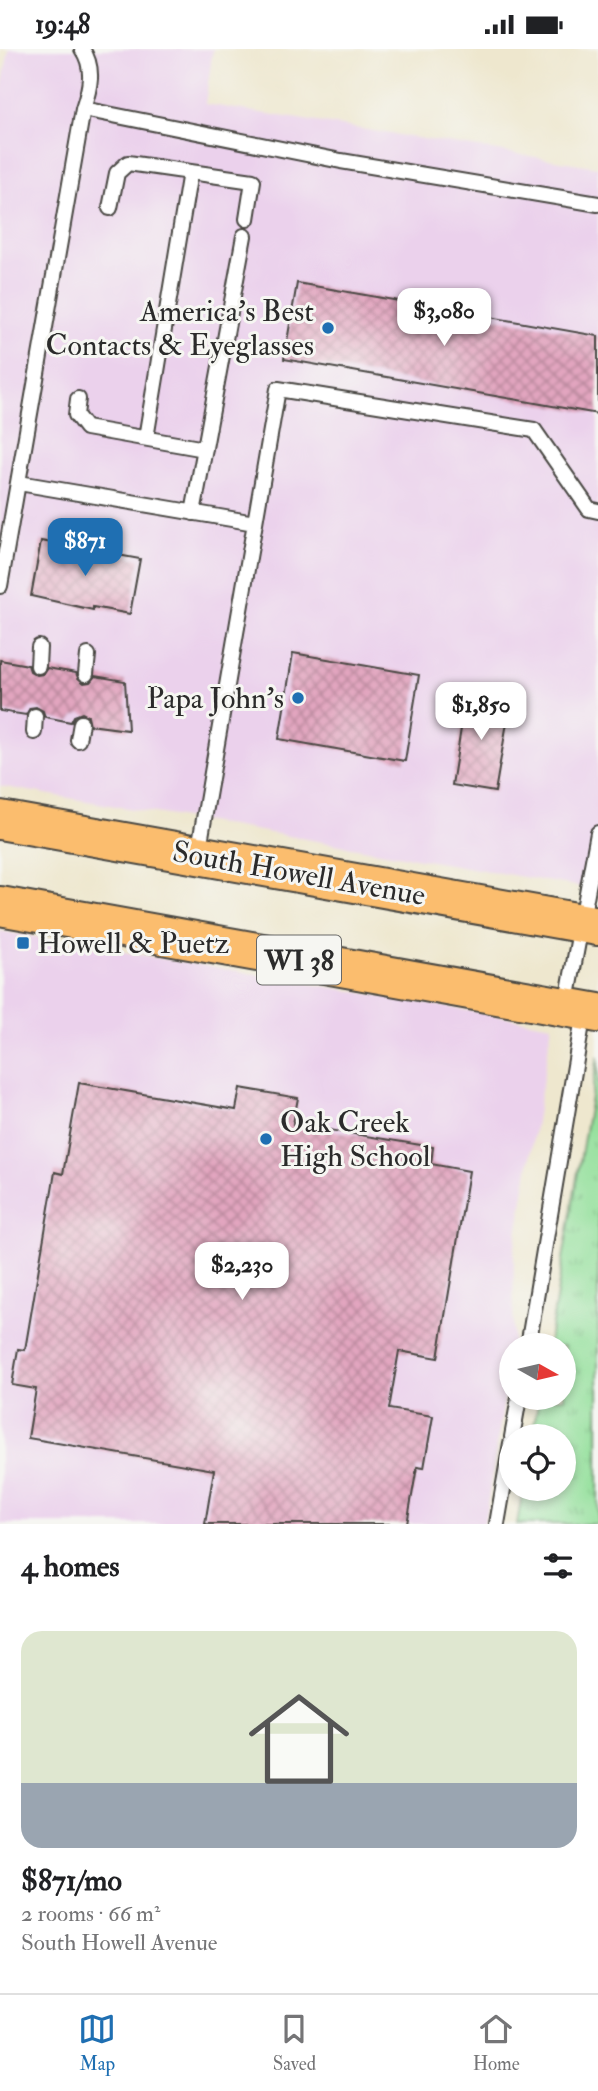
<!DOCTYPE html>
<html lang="en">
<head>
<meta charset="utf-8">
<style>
	body { margin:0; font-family:"IM FELL Double Pica",serif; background:#f2f2f2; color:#202124; height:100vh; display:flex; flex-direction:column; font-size:26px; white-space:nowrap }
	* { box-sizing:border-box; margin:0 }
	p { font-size:23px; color:#757577 }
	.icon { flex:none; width:38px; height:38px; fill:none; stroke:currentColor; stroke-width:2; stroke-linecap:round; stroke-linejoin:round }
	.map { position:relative; height:1475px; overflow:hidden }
	.side { display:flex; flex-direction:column; background:#fff; flex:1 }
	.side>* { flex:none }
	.needle { width:46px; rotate:98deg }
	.buttons { position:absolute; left:499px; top:1284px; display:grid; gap:14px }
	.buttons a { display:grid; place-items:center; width:77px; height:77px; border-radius:50%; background:#fff; box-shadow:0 4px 10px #0003; font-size:35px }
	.price { position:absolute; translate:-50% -60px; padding:0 16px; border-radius:14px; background:#fff; color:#222; font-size:23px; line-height:46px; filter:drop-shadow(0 2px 4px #0008) }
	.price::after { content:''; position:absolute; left:50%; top:42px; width:21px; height:16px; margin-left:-10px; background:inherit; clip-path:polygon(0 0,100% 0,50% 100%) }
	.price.active { background:#1f6fb2; color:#fff }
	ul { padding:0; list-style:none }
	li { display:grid; align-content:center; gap:14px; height:371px; padding:0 21px }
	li+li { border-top:2px solid #e0e0e0 }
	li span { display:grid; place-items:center; height:217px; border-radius:21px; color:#555 }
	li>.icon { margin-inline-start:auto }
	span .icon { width:126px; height:126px; fill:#fffc; stroke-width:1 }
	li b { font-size:30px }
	h2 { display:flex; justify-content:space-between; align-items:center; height:84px; padding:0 21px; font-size:30px }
	.status { display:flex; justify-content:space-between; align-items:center; height:49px; padding:0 35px; background:#fff; direction:ltr }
	.status svg { height:19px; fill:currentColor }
	.dock { display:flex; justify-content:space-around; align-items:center; height:98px; border-top:2px solid #e0e0e0; background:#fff; font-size:19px; color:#757577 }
	.dock a { display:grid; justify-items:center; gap:4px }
	.dock .active { color:#1f6fb2 }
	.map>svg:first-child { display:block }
</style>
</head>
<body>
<div class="status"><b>19:48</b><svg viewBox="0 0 49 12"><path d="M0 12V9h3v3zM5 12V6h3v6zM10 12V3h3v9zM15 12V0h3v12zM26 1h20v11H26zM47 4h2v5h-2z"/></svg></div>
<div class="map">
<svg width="598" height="1475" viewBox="0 0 598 1475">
	<defs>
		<pattern id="park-tufts" width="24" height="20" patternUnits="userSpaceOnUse" patternTransform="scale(1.75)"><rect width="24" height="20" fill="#94e09c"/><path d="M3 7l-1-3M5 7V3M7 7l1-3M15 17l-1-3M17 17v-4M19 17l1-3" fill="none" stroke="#80c087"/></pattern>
		<pattern id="building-cross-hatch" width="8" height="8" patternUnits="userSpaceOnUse" patternTransform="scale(1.75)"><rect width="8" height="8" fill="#e2a5bf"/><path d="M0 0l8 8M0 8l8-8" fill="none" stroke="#b7879b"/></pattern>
	</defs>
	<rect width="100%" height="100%" fill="#f6f6f2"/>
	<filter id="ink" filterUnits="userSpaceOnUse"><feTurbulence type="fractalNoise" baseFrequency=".0143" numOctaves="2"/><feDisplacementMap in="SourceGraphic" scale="14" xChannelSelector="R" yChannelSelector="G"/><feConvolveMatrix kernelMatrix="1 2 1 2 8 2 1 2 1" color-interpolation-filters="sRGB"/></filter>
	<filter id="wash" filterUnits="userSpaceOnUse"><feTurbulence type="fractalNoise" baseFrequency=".00686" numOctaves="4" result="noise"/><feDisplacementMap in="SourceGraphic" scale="28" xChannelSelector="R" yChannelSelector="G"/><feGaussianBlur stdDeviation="1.57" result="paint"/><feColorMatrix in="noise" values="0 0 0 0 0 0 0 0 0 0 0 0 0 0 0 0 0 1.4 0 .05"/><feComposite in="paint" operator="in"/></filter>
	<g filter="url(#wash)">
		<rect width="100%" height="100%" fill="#eee7ce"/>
		<path fill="#ebd1ec" d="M 9,0 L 213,0 L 205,55 L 598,118 L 598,841 L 0,737 L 0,50 Z
			M 0,882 L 552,976 L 514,1204 L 513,1297 L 484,1475 L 0,1475 Z"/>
		<path fill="url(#park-tufts)" stroke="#608664" stroke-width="2" d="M 598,1007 L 598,1475 L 517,1475 L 523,1440 L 564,1440 L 564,1388 L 532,1388 L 539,1349 L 564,1349 L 564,1297 L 548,1297 Z"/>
		<g id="blocks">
			<path fill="url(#building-cross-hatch)" d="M 297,234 L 598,287 L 598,365 L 284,310 Z
				M 41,492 L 140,510 L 130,565 L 93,558 L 93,561 L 31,547 Z
				M 293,604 L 419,626 L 405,712 L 279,690 Z
				M 0,611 L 28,616 L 30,622 L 37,626 L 43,625 L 47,619 L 76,624 L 78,629 L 84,634 L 90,633 L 95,627 L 125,632 L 128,681 L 90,676 L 88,667 L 82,664 L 74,667 L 71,673 L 45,668 L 43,662 L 36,658 L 30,659 L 26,666 L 0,662 Z
				M 467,642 L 511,650 L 495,743 L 452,736 Z
				M 79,1034 L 236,1061 L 240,1039 L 298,1049 L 293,1075 L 433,1098 L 431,1115 L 469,1122 L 438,1309 L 399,1302 L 389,1360 L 433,1367 L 424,1419 L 417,1418 L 407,1475 L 205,1475 L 214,1421 L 28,1389 L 36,1340 L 12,1336 L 18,1300 L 25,1301 L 55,1123 L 63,1125 Z"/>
		</g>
	</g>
	<g filter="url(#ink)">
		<use href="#blocks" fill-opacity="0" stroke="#484743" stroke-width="2"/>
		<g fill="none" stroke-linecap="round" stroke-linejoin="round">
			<g stroke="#484743" stroke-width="18">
				<path id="service" d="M 83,60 L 341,112 L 598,155
					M 110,159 L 117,124 L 128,114 L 253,132 L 247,170
					M 78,350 L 76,366 L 86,379 L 205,400
					M 146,389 L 190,123
					M 19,434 L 255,474
					M 193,464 L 244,187
					M 0,537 L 83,60 C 90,39 95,19 82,0
					M 38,617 L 39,598
					M 86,625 L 88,606
					M 34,683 L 35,667
					M 78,691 L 81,674
					M 198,805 L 278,340 L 534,381 L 589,460 L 598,462
					M 566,958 L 598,784
					M 528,1297 L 584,963
					M 512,1388 L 519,1349
					M 497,1475 L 511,1394"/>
			</g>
			<g stroke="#484743" stroke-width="42">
				<path id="primary" d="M 0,771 L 598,877
					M 0,857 L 598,964"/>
			</g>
			<use href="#service" stroke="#fff" stroke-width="14"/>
			<use href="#primary" stroke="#fbbd6e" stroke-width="38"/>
		</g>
	</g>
	<g fill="#1f6fb2" stroke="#f6f6f2" stroke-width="2.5">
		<circle cx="328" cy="279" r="7"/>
		<circle cx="298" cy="649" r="7"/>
		<rect x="16" y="887" width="14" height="14" rx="3.5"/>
		<circle cx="266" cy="1090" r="7"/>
	</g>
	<g text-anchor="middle" stroke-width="6" stroke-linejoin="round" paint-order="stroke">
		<rect fill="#f6f6f2" stroke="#686867" stroke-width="2" x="257" y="886.5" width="84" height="49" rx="5"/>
		<g font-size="28" font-weight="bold" fill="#2b2b2b">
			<text x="299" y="921">WI 38</text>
		</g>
		<g font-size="30" fill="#2b2b2b" stroke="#f6f6f2" text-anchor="end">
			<text x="314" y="272">America's Best<tspan x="314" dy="34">Contacts &amp; Eyeglasses</tspan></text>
			<text x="284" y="659">Papa John's</text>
			<text x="37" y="904" text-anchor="start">Howell &amp; Puetz</text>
			<text x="280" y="1083" text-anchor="start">Oak Creek<tspan x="280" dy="34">High School</tspan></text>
		</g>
		<g font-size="30" fill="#2b2b2b" stroke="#f6f6f2">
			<text transform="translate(299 824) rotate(10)" y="10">South Howell Avenue</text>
		</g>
	</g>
</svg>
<div class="buttons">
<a><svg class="needle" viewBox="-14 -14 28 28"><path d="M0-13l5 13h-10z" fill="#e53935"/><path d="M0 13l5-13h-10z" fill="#757577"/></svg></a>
<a><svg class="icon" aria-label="locate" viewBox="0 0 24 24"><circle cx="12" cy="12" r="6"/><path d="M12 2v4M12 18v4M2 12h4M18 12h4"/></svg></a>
</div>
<b class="price" style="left:444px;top:299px">$3,080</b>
<b class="price active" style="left:85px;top:529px">$871</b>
<b class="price" style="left:481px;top:693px">$1,850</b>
<b class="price" style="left:242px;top:1253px">$2,230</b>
</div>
<section class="side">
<h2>4 homes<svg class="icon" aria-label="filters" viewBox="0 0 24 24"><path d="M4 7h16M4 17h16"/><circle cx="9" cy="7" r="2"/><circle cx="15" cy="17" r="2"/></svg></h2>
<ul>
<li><span style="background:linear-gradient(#dfe7d0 70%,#9aa5b1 0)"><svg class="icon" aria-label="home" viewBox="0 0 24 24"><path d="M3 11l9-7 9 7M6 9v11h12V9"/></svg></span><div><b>$871/mo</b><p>2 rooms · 66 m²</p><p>South Howell Avenue</p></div></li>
</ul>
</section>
<nav class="dock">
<a class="active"><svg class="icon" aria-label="map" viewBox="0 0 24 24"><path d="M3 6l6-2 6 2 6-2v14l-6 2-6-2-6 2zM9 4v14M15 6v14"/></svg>Map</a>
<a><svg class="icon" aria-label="saved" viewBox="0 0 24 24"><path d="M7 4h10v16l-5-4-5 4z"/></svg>Saved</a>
<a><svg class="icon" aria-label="home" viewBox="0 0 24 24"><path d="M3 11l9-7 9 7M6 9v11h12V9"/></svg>Home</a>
</nav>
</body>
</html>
